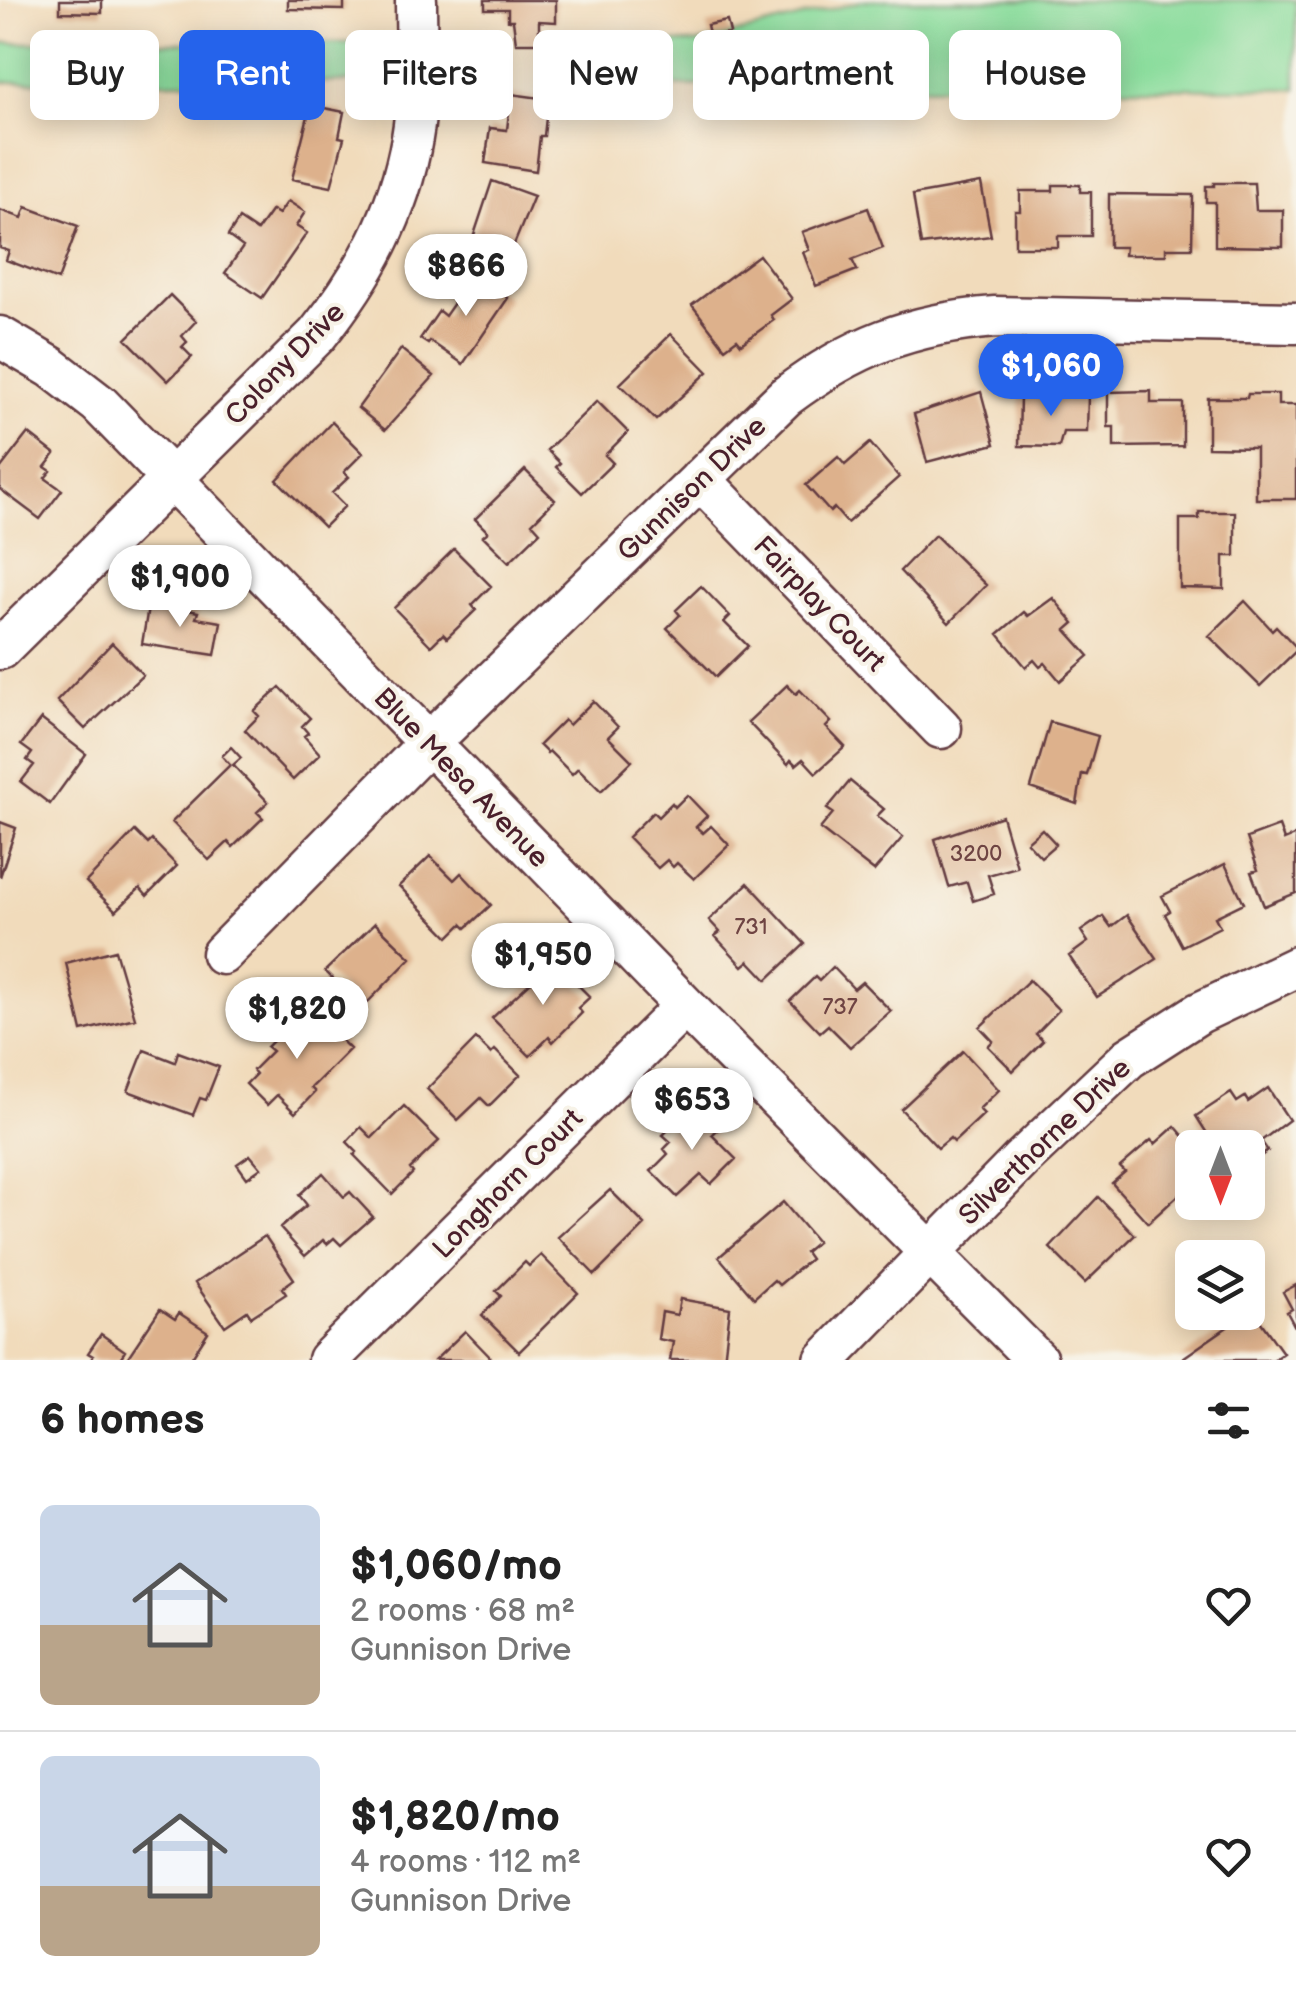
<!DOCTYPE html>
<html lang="en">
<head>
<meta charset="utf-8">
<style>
	body { margin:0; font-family:"Balsamiq Sans",sans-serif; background:#f2f2f2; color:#222; height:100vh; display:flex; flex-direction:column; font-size:38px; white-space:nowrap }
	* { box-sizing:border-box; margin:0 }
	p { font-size:32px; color:#767676 }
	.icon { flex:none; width:55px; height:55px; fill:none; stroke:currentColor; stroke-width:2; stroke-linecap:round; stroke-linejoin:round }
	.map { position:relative; height:1360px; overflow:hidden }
	.panel { display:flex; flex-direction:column; background:#fff; flex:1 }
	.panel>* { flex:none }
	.banner { position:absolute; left:30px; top:30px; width:1238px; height:90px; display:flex; gap:20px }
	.needle { width:65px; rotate:180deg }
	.controls { position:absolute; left:1175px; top:1130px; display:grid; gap:20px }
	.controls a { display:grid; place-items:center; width:90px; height:90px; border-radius:15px; background:#fff; box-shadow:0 5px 25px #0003; font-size:50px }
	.price { position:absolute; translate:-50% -85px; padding:0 22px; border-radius:35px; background:#fff; color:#222; font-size:32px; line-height:65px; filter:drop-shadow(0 2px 5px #0008) }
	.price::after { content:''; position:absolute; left:50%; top:60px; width:30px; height:22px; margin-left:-15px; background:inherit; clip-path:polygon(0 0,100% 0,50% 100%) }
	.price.active { background:#2563eb; color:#fff }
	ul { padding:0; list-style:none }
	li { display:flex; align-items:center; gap:30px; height:250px; padding:0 40px }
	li+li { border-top:2px solid #e0e0e0 }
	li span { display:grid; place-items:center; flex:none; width:280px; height:200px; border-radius:15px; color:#555 }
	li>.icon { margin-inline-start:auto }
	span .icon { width:120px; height:120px; fill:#fffc; stroke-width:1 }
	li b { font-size:42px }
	h2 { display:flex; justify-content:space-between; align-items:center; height:120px; padding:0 40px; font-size:42px }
	.pill { padding:0 35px; border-radius:15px; background:#fff; box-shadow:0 5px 25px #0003; font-size:35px; line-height:90px }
	.pill.active { background:#2563eb; color:#fff }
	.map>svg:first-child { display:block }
</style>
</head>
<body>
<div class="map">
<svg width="1296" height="1360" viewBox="0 0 1296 1360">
	<rect width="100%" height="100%" fill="#f7f3e8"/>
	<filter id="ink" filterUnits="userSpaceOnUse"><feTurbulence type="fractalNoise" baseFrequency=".01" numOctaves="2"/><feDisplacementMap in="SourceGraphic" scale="20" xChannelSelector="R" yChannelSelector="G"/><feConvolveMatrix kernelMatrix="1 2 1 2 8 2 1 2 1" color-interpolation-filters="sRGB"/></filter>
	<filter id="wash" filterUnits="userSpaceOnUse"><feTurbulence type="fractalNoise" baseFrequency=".0048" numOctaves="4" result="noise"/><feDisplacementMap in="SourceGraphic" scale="40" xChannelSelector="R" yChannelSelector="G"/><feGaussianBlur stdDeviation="2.25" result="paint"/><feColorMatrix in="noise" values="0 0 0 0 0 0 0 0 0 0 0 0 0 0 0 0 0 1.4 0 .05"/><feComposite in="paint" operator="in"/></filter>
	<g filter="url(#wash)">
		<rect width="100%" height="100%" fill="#f1dbbb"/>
		<path fill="#8bdd9d" stroke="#6a7e64" stroke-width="2.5" d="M 866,0 L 1296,0 L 1296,89 L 586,85 L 586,42 L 700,43 Z
			M 0,43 L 374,43 L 374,82 L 0,82 Z"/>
		<g id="blocks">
			<path fill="#ddb18c" d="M 60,0 L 102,0 L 102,13 L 60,12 Z
				M 288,0 L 344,0 L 344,10 L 288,9 Z
				M 485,0 L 556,0 L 556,22 L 539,21 L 539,43 L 516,43 L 513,20 L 508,20 L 508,9 L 485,9 Z
				M 727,21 L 730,33 L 710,38 L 707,25 Z
				M 511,94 L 548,99 L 544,136 L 540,136 L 536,171 L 485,163 L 490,128 L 507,130 Z
				M 295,102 L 344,112 L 339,137 L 344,138 L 331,187 L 292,179 L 308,116 L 292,113 Z
				M 492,181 L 534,196 L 504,269 L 467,256 Z
				M 981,183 L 991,236 L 921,245 L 913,195 Z
				M 1214,183 L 1254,183 L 1256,210 L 1283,210 L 1283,247 L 1215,246 L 1215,202 L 1206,202 L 1206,186 L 1214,186 Z
				M 1053,185 L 1080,185 L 1080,192 L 1091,192 L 1091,236 L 1058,236 L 1058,247 L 1015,247 L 1015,211 L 1020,211 L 1020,191 L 1053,191 Z
				M 1109,194 L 1193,195 L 1192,248 L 1166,248 L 1166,255 L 1124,255 L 1125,247 L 1109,247 Z
				M 288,201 L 305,212 L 296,226 L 307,233 L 262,298 L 225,273 L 243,247 L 228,236 L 239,219 L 257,231 L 272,210 L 279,214 Z
				M 26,207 L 78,226 L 58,280 L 6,260 L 9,251 L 0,248 L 0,210 L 22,218 Z
				M 868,208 L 883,248 L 852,260 L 857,270 L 816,286 L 803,252 L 809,250 L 802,232 Z
				M 759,255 L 792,299 L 771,315 L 774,320 L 741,344 L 737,339 L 725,348 L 692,305 Z
				M 475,273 L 508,298 L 463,364 L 430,341 L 428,344 L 420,339 L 439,311 L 445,316 Z
				M 170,295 L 196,321 L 182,336 L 187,342 L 182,347 L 192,357 L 168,381 L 126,339 Z
				M 671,334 L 708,372 L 656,420 L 620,384 Z
				M 401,349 L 434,376 L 385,430 L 358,408 Z
				M 1151,391 L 1151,403 L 1183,403 L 1183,446 L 1114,447 L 1114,427 L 1108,427 L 1108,392 Z
				M 981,392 L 995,444 L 927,462 L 914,414 Z
				M 1248,394 L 1278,394 L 1278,405 L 1296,405 L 1296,499 L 1256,499 L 1256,448 L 1208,447 L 1208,398 L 1247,398 Z
				M 1020,395 L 1088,396 L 1087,432 L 1063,432 L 1059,447 L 1019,446 Z
				M 597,401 L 628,432 L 605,455 L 613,463 L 582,493 L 556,467 L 560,463 L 547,450 Z
				M 332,422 L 363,453 L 344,472 L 349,477 L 332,493 L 345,506 L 324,527 L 277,480 Z
				M 28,433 L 55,454 L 45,467 L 51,471 L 45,478 L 62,490 L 40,519 L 0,489 L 0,469 Z
				M 870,443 L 899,477 L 847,523 L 834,508 L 830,512 L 806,485 L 838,457 L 845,465 Z
				M 525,470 L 555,500 L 532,523 L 540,532 L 509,562 L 483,536 L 488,532 L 475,519 Z
				M 1199,512 L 1235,512 L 1235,556 L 1224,556 L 1224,589 L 1180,588 L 1180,519 L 1199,519 Z
				M 935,535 L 986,585 L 949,623 L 900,571 Z
				M 454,549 L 491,586 L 472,605 L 476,610 L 447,638 L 443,634 L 431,646 L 394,608 Z
				M 701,586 L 730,616 L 724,622 L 748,646 L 716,677 L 667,628 L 680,615 L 676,610 Z
				M 1053,598 L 1074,623 L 1066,630 L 1089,656 L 1060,681 L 1045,663 L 1040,667 L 1034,660 L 1026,667 L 998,634 L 1024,612 L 1028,616 Z
				M 1245,601 L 1272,630 L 1276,626 L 1296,647 L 1296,651 L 1260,686 L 1209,636 Z
				M 149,602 L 198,612 L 196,618 L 221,622 L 215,655 L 142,644 Z
				M 112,643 L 143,675 L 85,729 L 57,701 Z
				M 787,685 L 796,694 L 800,690 L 831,722 L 826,727 L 845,747 L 816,773 L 803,759 L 796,765 L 791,760 L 788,764 L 748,722 Z
				M 280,687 L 310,718 L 302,726 L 308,733 L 304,736 L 320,754 L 293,780 L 245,730 L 259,716 L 254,711 Z
				M 593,701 L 618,727 L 608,737 L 632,761 L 601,791 L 578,768 L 572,774 L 549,751 L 547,753 L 539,745 L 564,720 L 569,725 Z
				M 41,719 L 86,754 L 50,804 L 21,782 L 34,765 L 27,760 L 32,753 L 21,745 Z
				M 1050,722 L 1098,736 L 1087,775 L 1082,774 L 1077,804 L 1031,788 Z
				M 231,747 L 241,758 L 233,765 L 268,802 L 257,812 L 263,818 L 233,847 L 228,842 L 209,860 L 172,822 L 230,765 L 222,756 Z
				M 850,781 L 884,809 L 877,816 L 903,837 L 874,871 L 820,829 L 833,813 L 827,809 Z
				M 687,795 L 707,816 L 696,827 L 703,833 L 711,826 L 729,845 L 694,879 L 677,863 L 673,867 L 667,860 L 658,868 L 628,837 L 653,812 L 658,817 L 672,803 L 675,807 Z
				M 1002,816 L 1017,867 L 988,875 L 994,894 L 973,901 L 967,882 L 949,887 L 935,839 Z
				M 0,822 L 16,828 L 0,877 Z
				M 1279,826 L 1284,840 L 1296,835 L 1296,893 L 1264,906 L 1251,872 L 1258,870 L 1247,838 Z
				M 1042,829 L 1056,844 L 1041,857 L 1027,842 Z
				M 135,831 L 148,844 L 152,840 L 177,866 L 147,896 L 140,888 L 116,911 L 86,882 Z
				M 430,856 L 454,880 L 461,873 L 491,905 L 466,928 L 462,924 L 449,937 L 399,886 Z
				M 1225,864 L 1244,903 L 1215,917 L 1220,927 L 1182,946 L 1165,914 L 1170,911 L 1162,896 Z
				M 748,883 L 805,944 L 767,980 L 749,961 L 743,966 L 715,936 L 720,932 L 709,920 Z
				M 1127,915 L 1157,959 L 1097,997 L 1069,956 L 1088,942 L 1081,931 L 1103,916 L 1111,927 Z
				M 375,923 L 411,958 L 362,1008 L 325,971 Z
				M 115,950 L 135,1018 L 82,1031 L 66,963 Z
				M 558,957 L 575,974 L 571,978 L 590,997 L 578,1008 L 582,1013 L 553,1042 L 549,1037 L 530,1056 L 492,1018 Z
				M 833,967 L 854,989 L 862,982 L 891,1011 L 850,1047 L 828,1025 L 820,1032 L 790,1001 L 815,977 L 819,981 Z
				M 1029,980 L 1059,1010 L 1036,1034 L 1043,1041 L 1013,1071 L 988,1046 L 993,1041 L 980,1027 Z
				M 312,1011 L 350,1049 L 311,1088 L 315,1092 L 295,1113 L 277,1095 L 267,1105 L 246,1084 L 256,1074 L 253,1070 L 272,1051 L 267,1047 L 296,1018 L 301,1023 Z
				M 476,1039 L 491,1054 L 495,1050 L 520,1075 L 489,1106 L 481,1098 L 458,1120 L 427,1089 Z
				M 144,1050 L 175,1062 L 178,1052 L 219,1067 L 206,1100 L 200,1098 L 193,1115 L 128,1091 Z
				M 963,1051 L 999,1090 L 979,1109 L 984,1114 L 954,1142 L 950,1138 L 938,1148 L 901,1109 Z
				M 1268,1088 L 1289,1120 L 1261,1141 L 1268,1151 L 1248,1165 L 1248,1148 L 1224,1148 L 1220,1142 L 1215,1146 L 1196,1116 L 1231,1093 L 1237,1102 L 1245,1097 L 1248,1102 Z
				M 694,1104 L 718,1129 L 712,1135 L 736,1159 L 711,1184 L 701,1175 L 677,1197 L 651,1171 L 668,1154 L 664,1149 L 671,1142 L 663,1135 Z
				M 404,1106 L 439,1141 L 410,1169 L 413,1173 L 392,1194 L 354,1155 L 357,1152 L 347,1142 L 361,1127 L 372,1138 Z
				M 1175,1126 L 1192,1146 L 1192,1183 L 1148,1223 L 1112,1183 L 1125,1172 L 1120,1167 L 1151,1140 L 1155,1144 Z
				M 250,1155 L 261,1168 L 247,1178 L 237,1164 Z
				M 323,1173 L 344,1197 L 350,1192 L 373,1217 L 341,1245 L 334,1238 L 327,1244 L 323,1240 L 305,1256 L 280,1228 L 307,1205 L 299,1195 Z
				M 610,1190 L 645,1225 L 595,1275 L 558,1237 Z
				M 1098,1197 L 1135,1235 L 1085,1283 L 1050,1248 Z
				M 783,1202 L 817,1242 L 805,1252 L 810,1259 L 779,1285 L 774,1280 L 754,1298 L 719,1257 Z
				M 265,1236 L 294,1279 L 282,1288 L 286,1294 L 251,1317 L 247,1311 L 225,1326 L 195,1283 Z
				M 541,1255 L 578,1293 L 519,1352 L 482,1315 L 501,1296 L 496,1291 L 525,1262 L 529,1266 Z
				M 1296,1285 L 1296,1329 L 1287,1312 L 1292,1309 L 1283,1292 Z
				M 680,1299 L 730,1308 L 724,1360 L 670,1360 L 673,1342 L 658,1339 L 662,1312 L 677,1315 Z
				M 1248,1304 L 1283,1353 L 1273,1360 L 1180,1360 L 1243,1316 L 1241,1312 L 1248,1312 Z
				M 160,1309 L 175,1319 L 179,1313 L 208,1332 L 190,1360 L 126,1360 Z
				M 465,1331 L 493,1360 L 435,1360 Z
				M 101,1334 L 125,1351 L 119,1360 L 91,1360 L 93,1356 L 88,1353 Z"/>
		</g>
	</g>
	<g filter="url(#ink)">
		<use href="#blocks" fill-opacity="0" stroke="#633b41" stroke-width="2.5"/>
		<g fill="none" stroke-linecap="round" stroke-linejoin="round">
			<g stroke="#633b41" stroke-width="45">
				<path id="minor" d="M 0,337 L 51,367 L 99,404 L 685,1006 L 1037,1360
					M 700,479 L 941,728
					M 0,649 L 317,335 C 365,275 399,214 412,138 C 420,94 416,45 416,0
					M 222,954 L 429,743 L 785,397 C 853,346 910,324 995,317 L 1296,323
					M 328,1360 L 685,1006
					M 825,1360 L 1021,1160 L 1129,1058 L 1199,1013 L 1296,967"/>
			</g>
			<use href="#minor" stroke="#fff" stroke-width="40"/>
		</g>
	</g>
	<g text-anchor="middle" stroke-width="8" stroke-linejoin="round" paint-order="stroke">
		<g font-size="22" fill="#6f4443">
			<text x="976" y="861">3200</text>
			<text x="751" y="934">731</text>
			<text x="840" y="1014">737</text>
		</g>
		<g font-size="28" fill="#4a1f2b" stroke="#f7f3e8">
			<text transform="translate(284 363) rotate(-46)" y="10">Colony Drive</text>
			<text transform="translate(691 488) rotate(-44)" y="10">Gunnison Drive</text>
			<text transform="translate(820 603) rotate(46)" y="10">Fairplay Court</text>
			<text transform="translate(462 777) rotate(46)" y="10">Blue Mesa Avenue</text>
			<text transform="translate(1044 1141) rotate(-44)" y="10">Silverthorne Drive</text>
			<text transform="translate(507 1183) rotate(-45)" y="10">Longhorn Court</text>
		</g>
	</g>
</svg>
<div class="controls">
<a><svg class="needle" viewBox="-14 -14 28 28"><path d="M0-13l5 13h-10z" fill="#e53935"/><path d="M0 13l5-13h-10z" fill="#767676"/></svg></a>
<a><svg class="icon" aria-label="layers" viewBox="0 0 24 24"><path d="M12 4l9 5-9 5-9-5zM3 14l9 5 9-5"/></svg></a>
</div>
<b class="price" style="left:466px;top:319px">$866</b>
<b class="price active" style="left:1051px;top:419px">$1,060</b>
<b class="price" style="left:180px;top:630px">$1,900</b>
<b class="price" style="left:543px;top:1008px">$1,950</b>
<b class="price" style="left:297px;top:1062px">$1,820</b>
<b class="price" style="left:692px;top:1153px">$653</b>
<div class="banner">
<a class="pill">Buy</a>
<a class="pill active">Rent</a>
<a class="pill">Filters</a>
<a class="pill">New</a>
<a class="pill">Apartment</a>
<a class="pill">House</a>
</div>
</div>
<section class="panel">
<h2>6 homes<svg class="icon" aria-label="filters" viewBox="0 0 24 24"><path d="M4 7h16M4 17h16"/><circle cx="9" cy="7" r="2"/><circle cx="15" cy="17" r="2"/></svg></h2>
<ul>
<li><span style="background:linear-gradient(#c9d6e8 60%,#b9a48a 0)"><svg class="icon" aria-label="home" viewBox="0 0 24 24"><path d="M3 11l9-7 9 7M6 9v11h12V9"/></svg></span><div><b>$1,060/mo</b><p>2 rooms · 68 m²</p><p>Gunnison Drive</p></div><svg class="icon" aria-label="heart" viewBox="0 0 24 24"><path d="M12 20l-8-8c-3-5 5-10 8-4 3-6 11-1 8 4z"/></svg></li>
<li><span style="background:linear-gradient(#c9d6e8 65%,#b9a48a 0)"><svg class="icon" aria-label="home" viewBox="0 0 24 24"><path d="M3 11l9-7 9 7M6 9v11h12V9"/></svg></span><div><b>$1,820/mo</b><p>4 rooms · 112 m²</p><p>Gunnison Drive</p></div><svg class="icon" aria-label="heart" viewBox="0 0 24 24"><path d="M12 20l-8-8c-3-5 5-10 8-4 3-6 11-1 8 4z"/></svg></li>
</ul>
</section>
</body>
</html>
